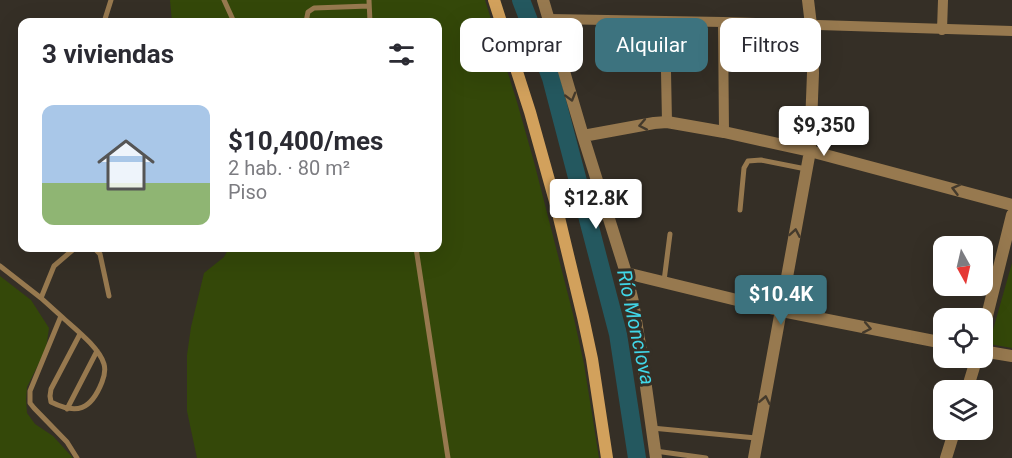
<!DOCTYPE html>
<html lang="es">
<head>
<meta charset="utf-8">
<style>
	body { margin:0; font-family:Roboto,sans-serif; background:#f7f7f7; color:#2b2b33; height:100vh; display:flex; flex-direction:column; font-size:22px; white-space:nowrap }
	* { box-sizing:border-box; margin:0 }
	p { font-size:20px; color:#7c7c81 }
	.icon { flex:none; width:33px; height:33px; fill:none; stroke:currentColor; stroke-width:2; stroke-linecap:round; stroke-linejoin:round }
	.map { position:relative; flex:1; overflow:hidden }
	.panel { position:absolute; left:18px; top:18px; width:424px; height:234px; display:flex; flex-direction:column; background:#fff; border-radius:12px; box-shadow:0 6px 24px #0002 }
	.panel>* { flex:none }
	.hud { position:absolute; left:460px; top:18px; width:460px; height:54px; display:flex; gap:12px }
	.needle { width:39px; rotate:172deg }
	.buttons { position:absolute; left:933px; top:236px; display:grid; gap:12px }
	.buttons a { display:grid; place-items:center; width:60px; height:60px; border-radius:12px; background:#fff; box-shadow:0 6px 24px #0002; font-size:30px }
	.price { position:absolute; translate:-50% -51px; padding:0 14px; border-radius:6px; background:#fff; color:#222; font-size:20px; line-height:39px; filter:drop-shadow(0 2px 3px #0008) }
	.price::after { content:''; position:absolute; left:50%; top:36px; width:18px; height:14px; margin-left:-9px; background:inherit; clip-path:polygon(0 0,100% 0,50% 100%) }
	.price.on { background:#3d737f; color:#fff }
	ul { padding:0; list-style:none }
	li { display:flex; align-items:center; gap:18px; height:150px; padding:0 24px }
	li span { display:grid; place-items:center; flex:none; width:168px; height:120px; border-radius:12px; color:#555 }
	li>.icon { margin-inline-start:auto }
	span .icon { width:72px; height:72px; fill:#fffc; stroke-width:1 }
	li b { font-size:26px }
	h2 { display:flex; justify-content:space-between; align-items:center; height:72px; padding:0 24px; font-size:26px }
	.pill { padding:0 21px; border-radius:12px; background:#fff; box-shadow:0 6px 24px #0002; font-size:21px; line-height:54px }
	.pill.on { background:#3d737f; color:#fff }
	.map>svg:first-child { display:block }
</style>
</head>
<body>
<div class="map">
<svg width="1012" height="458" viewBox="0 0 1012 458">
	<rect width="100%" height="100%" fill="#352f26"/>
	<path fill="#344809" d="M 170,0 L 485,0 L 517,102 L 534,162 L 573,314 L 584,364 L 599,458 L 197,458 L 187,411 L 187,355 L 191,327 L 204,273 L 224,257 L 229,248 L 438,248 L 438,22 L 172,22 Z
		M 1012,263 L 1012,348 L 989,344 Z
		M 0,276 L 31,300 L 49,328 L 46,349 L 27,387 L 26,400 L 27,413 L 35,424 L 53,436 L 73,458 L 0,458 Z"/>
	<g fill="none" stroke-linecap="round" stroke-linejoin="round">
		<path stroke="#24585f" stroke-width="18" d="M 521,0 L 551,78 L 618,334 L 637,458"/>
		<path stroke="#97794f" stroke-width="5" d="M 224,0 L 234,22
			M 369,0 L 370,22
			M 105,19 L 111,0
			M 306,22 L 308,12 L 314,8 L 369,6
			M 740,210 L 744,168 L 748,161 L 761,160 L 806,169
			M 94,248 L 100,254 L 109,296
			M 416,248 L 448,458
			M 0,266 L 41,298 L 61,316 L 30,391 L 30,403 L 34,408 L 67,442 L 77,458
			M 664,281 L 670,234
			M 41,298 L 54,266 L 75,248
			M 61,316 C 74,328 99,347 104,364 C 106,371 104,377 102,382 C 91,410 77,415 51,402 L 50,396 L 51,389 L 80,334
			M 67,409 L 97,351
			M 652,428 L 756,438
			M 655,451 L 706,458"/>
		<path stroke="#97794f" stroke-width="10" d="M 549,19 L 723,22 L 1012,31
			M 665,21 L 667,122
			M 723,22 L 724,132
			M 942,30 L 943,0"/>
		<path stroke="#97794f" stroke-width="12" d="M 543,0 L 583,136 L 626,273 L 633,302 L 641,351 L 656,458
			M 583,136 L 654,123 L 667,122 L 724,132 L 810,151 L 1012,205
			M 626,273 L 782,311 L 944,343
			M 982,336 L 1012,215
			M 982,351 L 1012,356
			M 967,390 L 977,357
			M 754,458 L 810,151 L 813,73 L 811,25 L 808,0
			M 946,458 L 955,429"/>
		<path stroke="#d2a15c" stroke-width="12" d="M 494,0 L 530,112 L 556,205 L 583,317 L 592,359 L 607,458"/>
	</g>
	<defs><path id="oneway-chevron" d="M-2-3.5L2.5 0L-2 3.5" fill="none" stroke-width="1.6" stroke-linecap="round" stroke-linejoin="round" transform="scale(1.5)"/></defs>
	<g stroke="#443a2c">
		<use href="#oneway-chevron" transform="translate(571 97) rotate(74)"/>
		<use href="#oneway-chevron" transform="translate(643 125) rotate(169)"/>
		<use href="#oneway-chevron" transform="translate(956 189) rotate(-165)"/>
		<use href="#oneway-chevron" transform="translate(795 233) rotate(-80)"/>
		<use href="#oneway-chevron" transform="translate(867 328) rotate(11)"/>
		<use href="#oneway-chevron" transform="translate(765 400) rotate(-79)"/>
	</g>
	<g text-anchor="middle" stroke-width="6" stroke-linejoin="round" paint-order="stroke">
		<g font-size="20" font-style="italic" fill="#41d6e7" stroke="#352f26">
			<text transform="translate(636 327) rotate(78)" y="7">Río Monclova</text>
		</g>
	</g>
</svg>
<div class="buttons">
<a><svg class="needle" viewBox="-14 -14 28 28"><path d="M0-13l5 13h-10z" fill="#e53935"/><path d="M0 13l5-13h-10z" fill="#7c7c81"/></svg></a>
<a><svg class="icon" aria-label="locate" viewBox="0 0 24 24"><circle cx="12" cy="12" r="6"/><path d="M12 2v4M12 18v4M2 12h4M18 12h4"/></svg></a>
<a><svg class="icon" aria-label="layers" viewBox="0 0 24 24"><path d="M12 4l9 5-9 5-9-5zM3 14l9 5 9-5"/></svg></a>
</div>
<b class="price" style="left:824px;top:157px">$9,350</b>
<b class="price" style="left:596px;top:230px">$12.8K</b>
<b class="price on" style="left:781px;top:326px">$10.4K</b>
<div class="hud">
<a class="pill">Comprar</a>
<a class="pill on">Alquilar</a>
<a class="pill">Filtros</a>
</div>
<section class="panel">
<h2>3 viviendas<svg class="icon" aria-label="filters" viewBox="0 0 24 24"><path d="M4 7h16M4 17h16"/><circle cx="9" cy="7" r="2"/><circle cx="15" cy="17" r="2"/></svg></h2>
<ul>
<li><span style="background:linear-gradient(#a9c7e8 65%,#8fb573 0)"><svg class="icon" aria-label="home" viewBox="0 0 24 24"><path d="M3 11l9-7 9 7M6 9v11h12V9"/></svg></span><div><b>$10,400/mes</b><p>2 hab. · 80 m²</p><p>Piso</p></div></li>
</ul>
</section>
</div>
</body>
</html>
